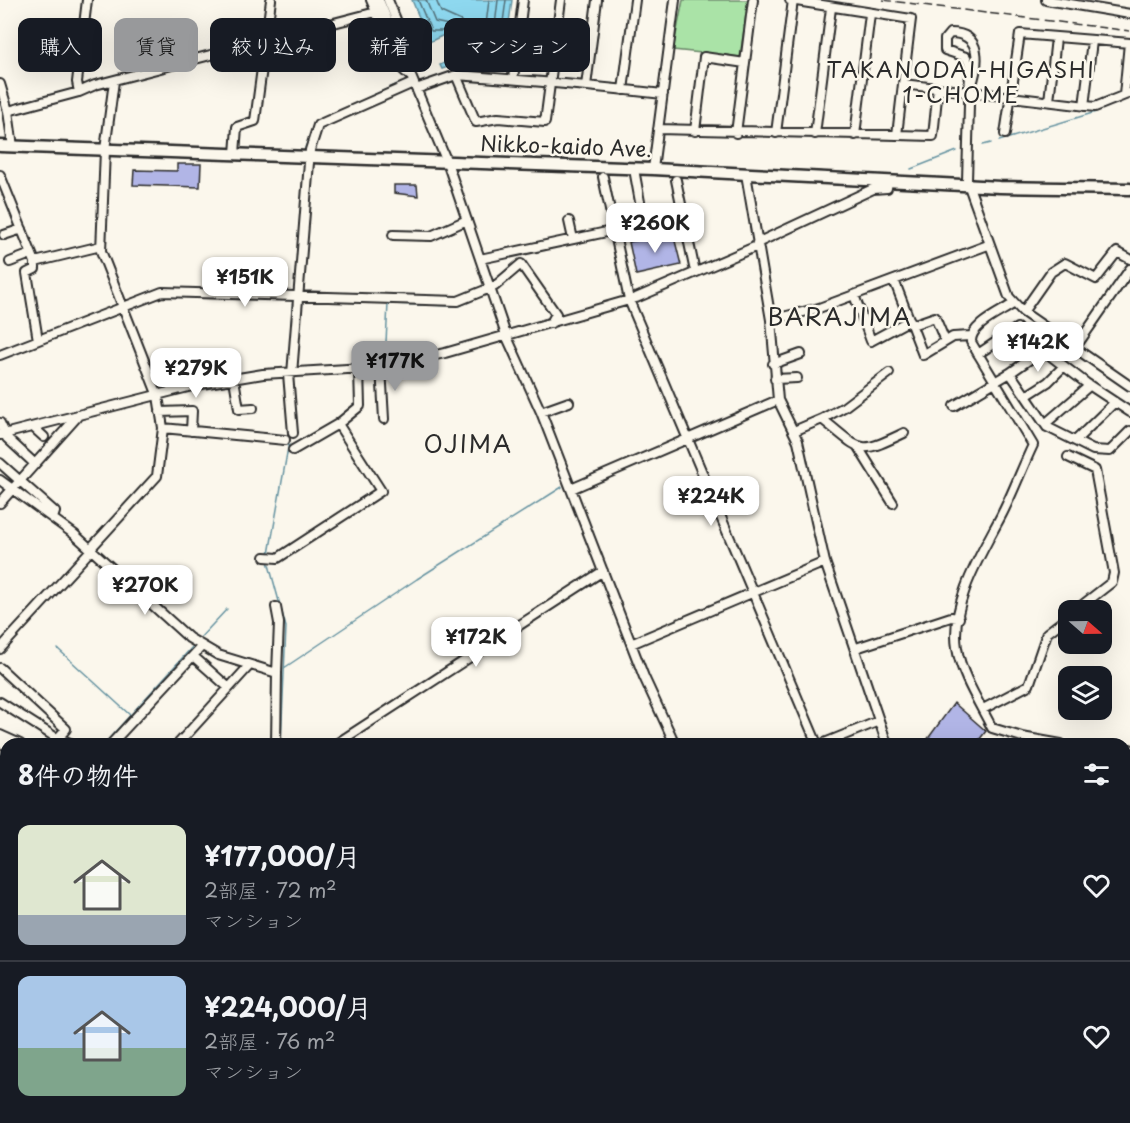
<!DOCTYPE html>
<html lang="ja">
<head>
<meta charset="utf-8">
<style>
	body { margin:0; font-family:"Playpen Sans","Klee One",sans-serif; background:#242831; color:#f1f3f6; height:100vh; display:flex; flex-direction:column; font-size:22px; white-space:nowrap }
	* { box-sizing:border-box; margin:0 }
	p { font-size:20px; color:#9ea1a6 }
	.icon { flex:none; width:33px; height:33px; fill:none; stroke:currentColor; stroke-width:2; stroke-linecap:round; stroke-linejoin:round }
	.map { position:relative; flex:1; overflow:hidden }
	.side { position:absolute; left:0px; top:738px; width:1131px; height:386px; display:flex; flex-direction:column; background:#171b24; border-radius:18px 18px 0 0; box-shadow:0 6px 24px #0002 }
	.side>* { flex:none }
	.guide { position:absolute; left:18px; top:18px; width:600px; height:54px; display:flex; gap:12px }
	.needle { width:39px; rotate:110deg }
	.fabs { position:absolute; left:1058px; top:600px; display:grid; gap:12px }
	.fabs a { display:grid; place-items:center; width:54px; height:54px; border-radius:12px; background:#171b24; box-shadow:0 6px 24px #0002; font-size:30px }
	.price { position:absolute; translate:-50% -51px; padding:0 14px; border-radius:12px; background:#fff; color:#222; font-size:20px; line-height:39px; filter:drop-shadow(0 2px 3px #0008) }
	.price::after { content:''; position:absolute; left:50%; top:36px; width:18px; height:14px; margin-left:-9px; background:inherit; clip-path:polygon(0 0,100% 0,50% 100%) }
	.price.active { background:#98999b; color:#111 }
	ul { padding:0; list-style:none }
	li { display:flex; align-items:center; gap:18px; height:150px; padding:0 18px }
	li+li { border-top:2px solid #363941 }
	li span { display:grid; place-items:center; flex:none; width:168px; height:120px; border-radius:12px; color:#555 }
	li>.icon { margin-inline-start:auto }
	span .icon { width:72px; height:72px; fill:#fffc; stroke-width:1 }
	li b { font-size:26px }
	h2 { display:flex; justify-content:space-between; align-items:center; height:72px; padding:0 18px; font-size:26px }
	.tag { padding:0 21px; border-radius:12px; background:#171b24; box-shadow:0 6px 24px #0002; font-size:21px; line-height:54px }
	.tag.active { background:#98999b; color:#111 }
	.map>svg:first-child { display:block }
</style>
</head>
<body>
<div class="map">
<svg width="1130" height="1123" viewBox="0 0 1130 1123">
	<rect width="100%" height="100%" fill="#fbf7ec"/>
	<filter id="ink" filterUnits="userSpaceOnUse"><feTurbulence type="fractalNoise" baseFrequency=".0167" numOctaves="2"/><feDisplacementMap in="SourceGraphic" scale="12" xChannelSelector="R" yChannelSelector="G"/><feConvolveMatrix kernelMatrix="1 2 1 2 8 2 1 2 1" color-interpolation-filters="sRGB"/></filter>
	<g filter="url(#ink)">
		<path fill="#aae3a7" stroke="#6a8769" stroke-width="1.5" d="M 683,0 L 748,0 L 740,57 L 673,50 Z"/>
		<path fill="#8ed8ef" stroke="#6693a1" stroke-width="1.5" d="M 412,0 L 512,0 L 503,68 L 456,64 L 442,69 L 440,65 L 454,58 L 444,35 L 429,42 Z"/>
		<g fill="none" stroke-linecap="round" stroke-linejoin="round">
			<path stroke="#537079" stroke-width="1.5" d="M 418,0 L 431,31 L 448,31 L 461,59 L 495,62 L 498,59 L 506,0
				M 426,0 L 435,22 L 453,26 L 466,51 L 489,53 L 492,51 L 498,0
				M 436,0 L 441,12 L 461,21 L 472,42 L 481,44 L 484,41 L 489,0"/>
			<path stroke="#6693a1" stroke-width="1.5" d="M 999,141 L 1096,112
				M 983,145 L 991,143
				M 305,148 L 315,122 L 398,84
				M 911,169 L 957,151
				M 743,248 L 754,242
				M 528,280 L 552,316
				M 294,294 L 304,166
				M 632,295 L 653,287
				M 368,364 L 385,361 L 388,304 L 459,306 L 489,293
				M 288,369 L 293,299
				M 269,554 L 289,442
				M 268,561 L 286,627 L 281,744
				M 199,639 L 227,609
				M 58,649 L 130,715
				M 284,668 L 417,579 L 562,487
				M 104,744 L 194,645
				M 1125,952 L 1130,952
				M 0,987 L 6,983
				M 0,1110 L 6,1106
				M 447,1123 L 452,1118"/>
			<path stroke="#8ed8ef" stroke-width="10" d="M 0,875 L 6,874
				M 1125,1103 L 1130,1105
				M 612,1118 L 619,1123
				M 150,1123 L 153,1118
				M 722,1123 L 743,1118"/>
		</g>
		<path fill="#b1b5e6" stroke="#2b2b2b" stroke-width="1.5" d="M 177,164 L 201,164 L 200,187 L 133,185 L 134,170 L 177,171 Z
			M 394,185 L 417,185 L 418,196 L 394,193 Z
			M 673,233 L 681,265 L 636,275 L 629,242 Z
			M 954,703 L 986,731 L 976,744 L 924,744 Z"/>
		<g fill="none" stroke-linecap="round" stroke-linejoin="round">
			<g stroke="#2b2b2b" stroke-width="12">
				<path id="minor" d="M 371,0 L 399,66 L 409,75
					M 379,0 L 447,162 L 506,335 L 541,412 L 644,677 L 675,744
					M 388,0 L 413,61 L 408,68
					M 561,0 L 545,122 L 498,118 L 476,122 L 456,75 C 525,80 594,86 663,94
					M 790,0 L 911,19 L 903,84 L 1095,107 L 1130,93
					M 1046,0 L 1130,14
					M 513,79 L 523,0
					M 0,84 L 8,111 L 79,92 L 95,85 L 376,12
					M 586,86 L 597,0
					M 971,87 C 979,64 983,33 950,33 L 945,39 L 945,50 L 966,57 L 970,66 L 967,181 L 1009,297 L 1023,312 L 1130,386
					M 416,89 L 456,75
					M 623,90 L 635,0
					M 79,92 L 77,82 L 87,0
					M 1124,95 L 1129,43
					M 1049,101 L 1056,38
					M 1084,106 L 1092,41
					M 8,111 L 13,147
					M 658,129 L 897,135 L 903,84
					M 695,131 L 704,57 L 745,63
					M 736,133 L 753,0
					M 776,133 L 793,0
					M 815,134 L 831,8
					M 1005,134 L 1020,34 L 1130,43
					M 855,135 L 870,14
					M 897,135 L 933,136 L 938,88
					M 235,154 L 237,127 L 255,121 L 271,0
					M 653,169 L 675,0
					M 746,174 L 771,320 L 778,400 L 798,441 L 825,562 L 887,744
					M 0,175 L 35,262 L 101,246
					M 603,177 L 629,300 L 817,744
					M 676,180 L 694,267
					M 569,221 L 573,239
					M 644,224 L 683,216
					M 4,235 L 22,229
					M 393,235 L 431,236 L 467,220
					M 757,243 L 873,189 L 887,188 L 888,181
					M 480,259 L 644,224 L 634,169
					M 10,262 L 31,254
					M 35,262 L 35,269 L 27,273 L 38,340
					M 894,280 L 923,355 L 953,337 L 970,336
					M 854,295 L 871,341 L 910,320
					M 1013,304 C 1000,313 970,325 971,342 L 1033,445 C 1022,468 1012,495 1001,516 C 981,554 950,603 957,648 C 961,675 980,704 992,728 L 1022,737 L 1061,744
					M 1023,312 L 1051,272 L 1065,263 L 1096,279 L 1117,252 L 1130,259
					M 771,320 L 819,308 L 988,245
					M 912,325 L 935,317 L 945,341
					M 1075,348 L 1130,269
					M 978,354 L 1017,328
					M 0,355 L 162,292 L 458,301 L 495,286 L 521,264 L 556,314 L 551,323
					M 773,364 L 801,354
					M 381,367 L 384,419
					M 288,374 L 293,433
					M 292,374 L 310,150 L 318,125 L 413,83
					M 234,379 L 239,409 L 253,408
					M 775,379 L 797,378
					M 1026,396 L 1048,382 L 1064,366
					M 954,406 L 1010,373
					M 160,412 L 192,411 L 191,431
					M 541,412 L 569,402
					M 1130,412 L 1086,383 L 1043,350 L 1010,373 L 1047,427 L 1093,450 L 1110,451 L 1130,431
					M 822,419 L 844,407 L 889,373
					M 0,423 L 7,438 L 35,464
					M 1045,424 L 1089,386
					M 33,427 L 44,437
					M 163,428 L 285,440
					M 794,431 L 822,419 C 863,451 856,456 904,433
					M 0,435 L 196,385 L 263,374 L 381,367 L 445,353 L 636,298 L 757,246
					M 1075,441 L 1115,402
					M 858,447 L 893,503
					M 293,450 L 338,424 L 360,406 L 359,369
					M 1068,457 L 1095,470 L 1114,573 L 1112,582 L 1076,610
					M 0,463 L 55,512 L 53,518
					M 0,480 L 74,534 L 189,638 L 218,655 L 277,673 L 276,744
					M 571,489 L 778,400
					M 0,503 L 77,417
					M 90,549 L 157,476 L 163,428 L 158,396 L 101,251 L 105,150 L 114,81
					M 265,557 L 278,558 L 381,491 L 338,424
					M 276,607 L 279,623 L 277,673
					M 631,644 L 825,562
					M 856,648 L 951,617 L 959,618
					M 0,649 L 91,550
					M 193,656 L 229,688
					M 0,668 L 66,729 L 58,738
					M 0,702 L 55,737 L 73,744
					M 983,709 L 1029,685 L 1047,633 L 1068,617
					M 0,735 L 20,744
					M 0,743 L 6,746
					M 111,744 L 202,646
					M 178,744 L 249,666
					M 336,744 L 603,571
					M 822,744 L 879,721
					M 1125,753 L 1130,749
					M 0,777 L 6,766
					M 1125,782 L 1130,787
					M 0,838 L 6,832
					M 0,845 L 6,851
					M 488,1118 L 494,1123
					M 855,1118 L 858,1123"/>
			</g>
			<g stroke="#2b2b2b" stroke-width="14">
				<path id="major" d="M 1125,961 L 1130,961
					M 457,1123 L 463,1118"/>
			</g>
			<g stroke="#2b2b2b" stroke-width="15">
				<path id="highway" d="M 0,146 L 653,169 L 1000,187 L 1130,189"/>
			</g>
			<use href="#minor" stroke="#fbf7ec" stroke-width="8"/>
			<use href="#major" stroke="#fbf7ec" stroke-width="9"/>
			<use href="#highway" stroke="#fbf7ec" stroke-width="10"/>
			<path stroke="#2b2b2b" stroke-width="1.5" stroke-dasharray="9 4.5" stroke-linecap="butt" d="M 883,0 L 1130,31"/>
		</g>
	</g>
	<g text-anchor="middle" stroke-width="5" stroke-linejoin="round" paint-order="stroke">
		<g font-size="21" fill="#2b2b2b" stroke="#fbf7ec">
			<text transform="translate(566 147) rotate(2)" y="7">Nikko-kaido Ave.</text>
		</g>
		<g font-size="22" letter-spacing="1.5" fill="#2b2b2b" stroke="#fbf7ec">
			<text x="961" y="78">TAKANODAI-HIGASHI<tspan x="961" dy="25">1-CHOME</tspan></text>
		</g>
		<g font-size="24" letter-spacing="1.5" fill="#2b2b2b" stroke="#fbf7ec">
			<text x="840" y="326">BARAJIMA</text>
			<text x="468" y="453">OJIMA</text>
		</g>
	</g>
</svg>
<div class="fabs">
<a><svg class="needle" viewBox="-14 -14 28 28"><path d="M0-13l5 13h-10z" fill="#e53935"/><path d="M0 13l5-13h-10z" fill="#9ea1a6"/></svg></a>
<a><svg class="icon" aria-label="layers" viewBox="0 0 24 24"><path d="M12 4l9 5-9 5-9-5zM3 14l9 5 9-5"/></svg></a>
</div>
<b class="price" style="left:655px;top:254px">¥260K</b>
<b class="price" style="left:245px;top:308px">¥151K</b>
<b class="price" style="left:1038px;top:373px">¥142K</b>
<b class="price active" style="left:395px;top:392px">¥177K</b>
<b class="price" style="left:196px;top:399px">¥279K</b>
<b class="price" style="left:711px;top:527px">¥224K</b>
<b class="price" style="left:145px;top:616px">¥270K</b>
<b class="price" style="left:476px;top:668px">¥172K</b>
<div class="guide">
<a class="tag">購入</a>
<a class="tag active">賃貸</a>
<a class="tag">絞り込み</a>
<a class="tag">新着</a>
<a class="tag">マンション</a>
</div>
<section class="side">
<h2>8件の物件<svg class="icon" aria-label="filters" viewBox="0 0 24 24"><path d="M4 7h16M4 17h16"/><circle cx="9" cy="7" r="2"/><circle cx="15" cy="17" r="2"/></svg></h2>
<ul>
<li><span style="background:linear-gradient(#dfe7d0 75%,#9aa5b1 0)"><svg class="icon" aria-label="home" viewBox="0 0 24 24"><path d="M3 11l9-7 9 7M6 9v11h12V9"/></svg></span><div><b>¥177,000/月</b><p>2部屋 · 72 m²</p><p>マンション</p></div><svg class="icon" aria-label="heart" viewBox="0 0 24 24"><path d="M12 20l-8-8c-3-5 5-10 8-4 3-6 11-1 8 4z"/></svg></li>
<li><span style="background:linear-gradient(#a9c7e8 60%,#7fa58c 0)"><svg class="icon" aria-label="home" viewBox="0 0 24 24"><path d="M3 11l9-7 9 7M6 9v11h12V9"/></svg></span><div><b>¥224,000/月</b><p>2部屋 · 76 m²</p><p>マンション</p></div><svg class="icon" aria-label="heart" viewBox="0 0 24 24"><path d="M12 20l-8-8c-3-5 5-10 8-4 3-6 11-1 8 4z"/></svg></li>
</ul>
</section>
</div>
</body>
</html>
